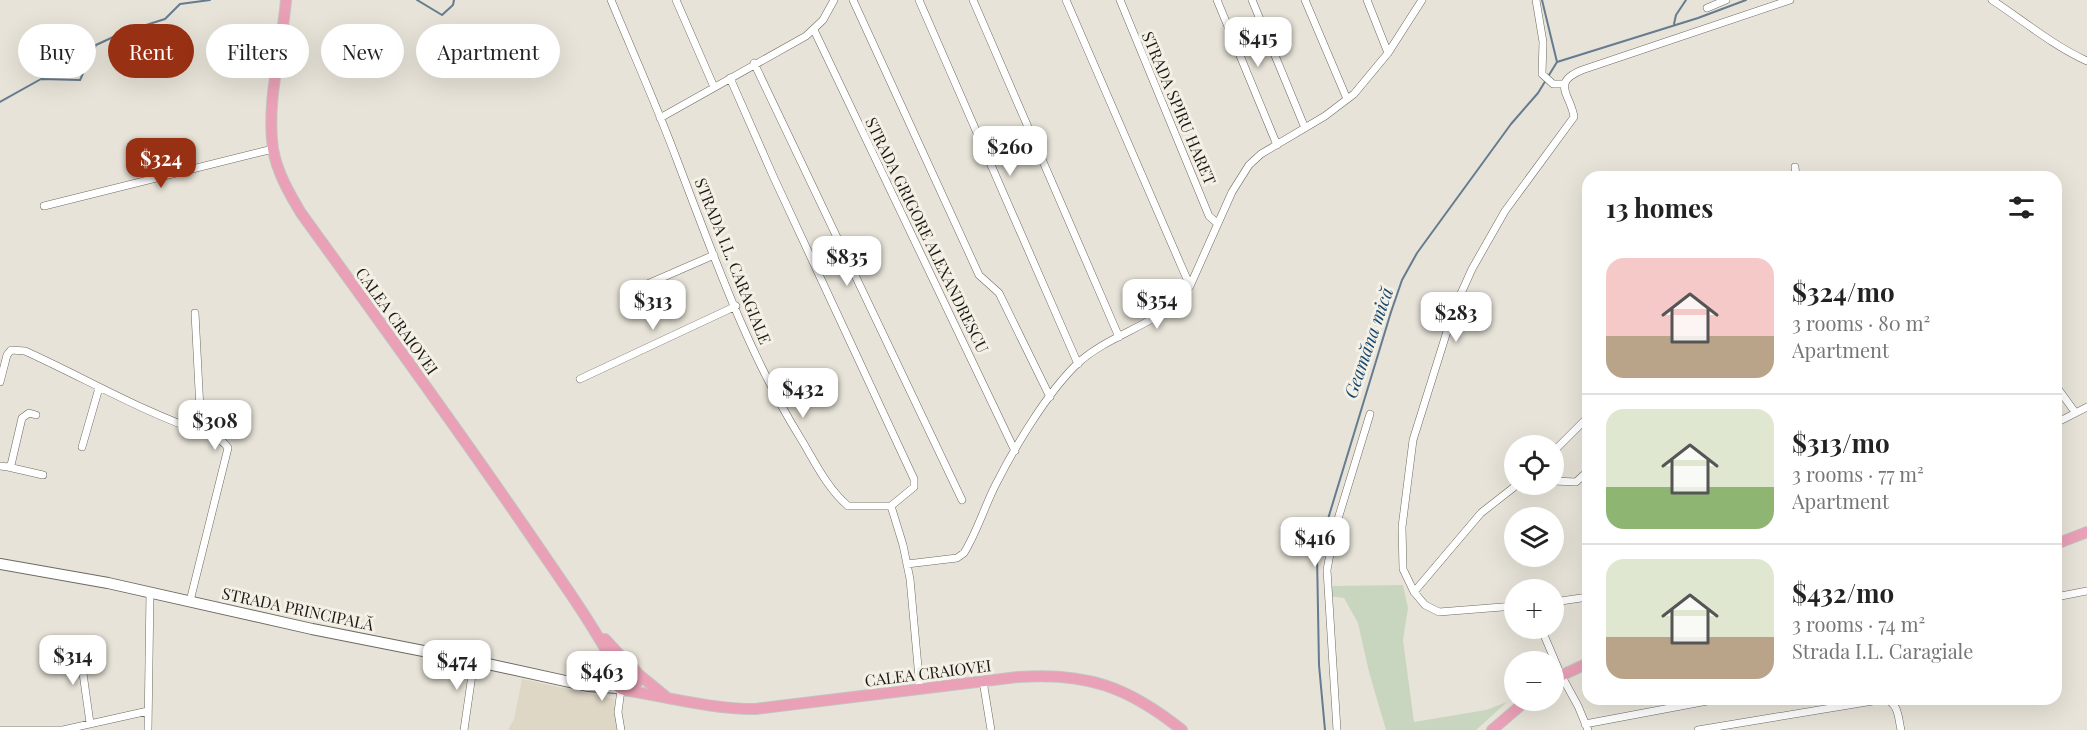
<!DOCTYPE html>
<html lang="en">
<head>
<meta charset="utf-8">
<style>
	body { margin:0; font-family:"Playfair Display",serif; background:#f2f2f2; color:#222; height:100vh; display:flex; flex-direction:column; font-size:22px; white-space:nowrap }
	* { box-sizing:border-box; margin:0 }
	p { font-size:20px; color:#767676 }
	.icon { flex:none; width:33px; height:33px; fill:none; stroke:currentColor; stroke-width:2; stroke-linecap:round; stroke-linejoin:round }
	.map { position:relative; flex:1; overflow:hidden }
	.side { position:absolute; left:1582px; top:171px; width:480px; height:534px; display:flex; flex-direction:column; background:#fff; border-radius:18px; box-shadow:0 6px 24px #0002 }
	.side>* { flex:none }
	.guide { position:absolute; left:18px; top:24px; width:570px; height:54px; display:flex; gap:12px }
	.fabs { position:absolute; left:1504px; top:435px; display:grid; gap:12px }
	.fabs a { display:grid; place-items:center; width:60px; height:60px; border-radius:50%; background:#fff; box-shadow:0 6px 24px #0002; font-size:30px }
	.price { position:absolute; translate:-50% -51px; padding:0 14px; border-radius:12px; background:#fff; color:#222; font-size:20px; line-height:39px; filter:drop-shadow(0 2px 3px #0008) }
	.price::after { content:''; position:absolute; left:50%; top:36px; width:18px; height:14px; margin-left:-9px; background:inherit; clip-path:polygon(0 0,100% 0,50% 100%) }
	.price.selected { background:#983013; color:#fff }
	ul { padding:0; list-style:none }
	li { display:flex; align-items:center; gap:18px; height:150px; padding:0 24px }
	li+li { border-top:2px solid #e0e0e0 }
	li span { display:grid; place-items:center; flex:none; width:168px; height:120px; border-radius:18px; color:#555 }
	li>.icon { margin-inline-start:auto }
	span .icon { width:72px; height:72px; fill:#fffc; stroke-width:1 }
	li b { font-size:26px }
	h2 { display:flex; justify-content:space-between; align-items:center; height:72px; padding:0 24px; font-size:26px }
	.tag { padding:0 21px; border-radius:27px; background:#fff; box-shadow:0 6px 24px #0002; font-size:21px; line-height:54px }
	.tag.selected { background:#983013; color:#fff }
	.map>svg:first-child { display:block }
</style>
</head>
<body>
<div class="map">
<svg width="2087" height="730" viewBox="0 0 2087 730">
	<rect width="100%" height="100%" fill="#e7e3d8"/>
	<path fill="#ded7c6" d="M 522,679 L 614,699 L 617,730 L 508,730 L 514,719 Z"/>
	<path fill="#c9d6bf" d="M 1403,585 L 1408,608 L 1403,640 L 1414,722 L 1486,710 L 1507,702 L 1476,730 L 1386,730 L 1369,672 L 1358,623 L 1344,598 L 1328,596 L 1328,586 Z"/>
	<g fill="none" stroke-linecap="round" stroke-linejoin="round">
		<path stroke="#657b8f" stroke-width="2" d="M 417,0 L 442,15 L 453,5 L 454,0
			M 1542,0 L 1557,62
			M 1674,24 L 1676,15 L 1686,0
			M 0,102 L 41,79 L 80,80 L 96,45 L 124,32 L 165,19 L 180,4 L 210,0
			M 1325,730 L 1319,665 L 1317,555 L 1391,312 L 1402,280 L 1417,253 L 1511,124 L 1538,93 L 1557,62 L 1698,18 L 1746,0"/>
		<g stroke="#6e6a61" stroke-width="8">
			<path id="minor" d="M 611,0 C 633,53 657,106 677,160 C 713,254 748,354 801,439 C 815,462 827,488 848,506 L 891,506 L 903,545 L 910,579 L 920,689
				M 676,0 L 714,87
				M 853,0 L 979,275 L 999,293 L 1050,397
				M 919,0 L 1078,364
				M 973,0 L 1119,337
				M 1066,0 L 1190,286
				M 1120,0 L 1209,216 L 1217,223
				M 1217,0 L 1277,145
				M 1252,0 L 1305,128
				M 1305,0 L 1347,99
				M 1367,0 L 1388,53
				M 1536,0 L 1543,42 L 1542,74 L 1553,84 L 1564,84
				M 1992,0 C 2024,21 2052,45 2087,61
				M 1707,8 L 1726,0
				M 814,30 L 1015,451
				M 754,63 L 962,500
				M 730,78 L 774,178 L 914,479 L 914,487 L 891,506
				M 660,118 L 806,36 L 823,20 L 834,0
				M 1795,167 L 1796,177
				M 44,206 L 273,149
				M 629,292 L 714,255
				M 580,379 L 736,306
				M 0,382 L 7,355 L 11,350 L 25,351 C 85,378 142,412 205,433
				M 2056,386 L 2075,412
				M 2056,423 L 2087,407
				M 82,447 L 99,388
				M 1554,451 L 1588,417
				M 0,466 L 8,467 L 11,465 L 22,418 L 29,413 L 36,415
				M 8,467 L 43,475
				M 1554,481 L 1576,482 L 1588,471
				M 907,564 L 957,558 L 964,553 C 977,532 984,508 995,486 C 1014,448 1047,393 1077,364 C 1111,332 1163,325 1190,286 L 1232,192 L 1249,165 L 1261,154 L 1325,116 L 1354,94 L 1388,53 L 1422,0
				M 1414,592 L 1481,513 L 1518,484
				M 2056,597 L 2087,591
				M 190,601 L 228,448 C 222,437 209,438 201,429 L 195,313
				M 1554,602 L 1588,597
				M 1515,606 L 1439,612 L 1425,605 L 1414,592 L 1403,569 L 1402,527 L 1413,440 L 1454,309 L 1472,269 L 1505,211 L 1574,117 C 1571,95 1550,83 1582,70 L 1790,0
				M 1541,628 L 1561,675 L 1578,706 L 1588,730
				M 79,645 L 90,723
				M 983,681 L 991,730
				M 1585,724 L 1718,699
				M 0,730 L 63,730 L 148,711
				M 148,730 L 150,592
				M 464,730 L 474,661
				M 621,730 L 618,712 L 621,690
				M 1337,730 L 1327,570 L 1334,532 L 1370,414
				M 1698,730 L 1885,699 C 1899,704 1898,717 1901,730"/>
		</g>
		<g stroke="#6e6a61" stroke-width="12">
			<path id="secondary" d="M 0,564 L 108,583 L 312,629 L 474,661 L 588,686 L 618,688
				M 591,685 L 614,675"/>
		</g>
		<g stroke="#c3c3c2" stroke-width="12">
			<path id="primary" d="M 286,0 C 282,49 266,100 273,149 C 277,172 289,193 301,213 C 379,321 458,429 533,539 C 563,583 592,623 617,670
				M 2056,544 L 2087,532
				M 605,639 L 631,667
				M614 678a12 12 0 1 1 24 0a12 12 0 1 1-24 0Z
				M 637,673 L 665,696
				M 1554,679 L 1588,663
				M 624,690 C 668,697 710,709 755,709 L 1018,677 C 1087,672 1128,687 1182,730
				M 1492,730 L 1527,700"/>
		</g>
		<use href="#minor" stroke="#fff" stroke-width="7"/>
		<use href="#secondary" stroke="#fff" stroke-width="10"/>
		<use href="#primary" stroke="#eaa0b6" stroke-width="10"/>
	</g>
	<g text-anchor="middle" stroke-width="6" stroke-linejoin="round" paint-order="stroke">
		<g font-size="16" fill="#1a1815" stroke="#f4f0e6">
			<text transform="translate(1179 108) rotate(67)" y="6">STRADA SPIRU HARET</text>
			<text transform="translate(927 235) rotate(64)" y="6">STRADA GRIGORE ALEXANDRESCU</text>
			<text transform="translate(733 261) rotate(68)" y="6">STRADA I.L. CARAGIALE</text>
			<text transform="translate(397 321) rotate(54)" y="6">CALEA CRAIOVEI</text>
			<text transform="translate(298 609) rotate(12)" y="6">STRADA PRINCIPALĂ</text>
			<text transform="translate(928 673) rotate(-7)" y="6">CALEA CRAIOVEI</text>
		</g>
		<g font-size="18" font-style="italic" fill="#13486f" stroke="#f4f0e6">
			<text transform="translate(1369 343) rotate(-71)" y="6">Geamăna mică</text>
		</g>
	</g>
</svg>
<div class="fabs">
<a><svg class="icon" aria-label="locate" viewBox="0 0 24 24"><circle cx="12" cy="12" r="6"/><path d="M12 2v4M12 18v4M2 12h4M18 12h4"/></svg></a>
<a><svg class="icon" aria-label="layers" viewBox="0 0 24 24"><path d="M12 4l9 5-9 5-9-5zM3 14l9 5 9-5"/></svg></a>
<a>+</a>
<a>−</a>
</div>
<b class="price" style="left:1258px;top:68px">$415</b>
<b class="price" style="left:1010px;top:177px">$260</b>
<b class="price selected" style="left:161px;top:189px">$324</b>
<b class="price" style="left:847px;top:287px">$835</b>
<b class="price" style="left:1157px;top:330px">$354</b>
<b class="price" style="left:653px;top:331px">$313</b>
<b class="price" style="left:1456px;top:343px">$283</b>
<b class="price" style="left:803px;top:419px">$432</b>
<b class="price" style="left:215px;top:451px">$308</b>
<b class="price" style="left:1315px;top:568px">$416</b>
<b class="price" style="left:73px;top:686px">$314</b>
<b class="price" style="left:457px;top:691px">$474</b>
<b class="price" style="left:602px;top:702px">$463</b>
<div class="guide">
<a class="tag">Buy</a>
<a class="tag selected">Rent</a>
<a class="tag">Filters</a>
<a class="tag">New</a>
<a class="tag">Apartment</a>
</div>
<section class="side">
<h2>13 homes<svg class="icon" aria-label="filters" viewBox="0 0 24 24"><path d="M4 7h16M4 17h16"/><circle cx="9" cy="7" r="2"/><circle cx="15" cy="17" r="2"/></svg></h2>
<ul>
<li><span style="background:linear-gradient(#f6c9c9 65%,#b9a48a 0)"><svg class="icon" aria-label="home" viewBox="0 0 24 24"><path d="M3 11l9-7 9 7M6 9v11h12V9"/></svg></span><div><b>$324/mo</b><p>3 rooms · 80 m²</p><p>Apartment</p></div></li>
<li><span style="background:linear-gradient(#dfe7d0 65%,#8fb573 0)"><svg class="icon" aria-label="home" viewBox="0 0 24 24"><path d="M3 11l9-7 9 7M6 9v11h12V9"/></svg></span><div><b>$313/mo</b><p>3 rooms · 77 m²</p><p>Apartment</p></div></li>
<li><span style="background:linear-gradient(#dfe7d0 65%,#b9a48a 0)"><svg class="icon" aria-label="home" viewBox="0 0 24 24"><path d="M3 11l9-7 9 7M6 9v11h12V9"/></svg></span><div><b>$432/mo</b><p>3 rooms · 74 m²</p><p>Strada I.L. Caragiale</p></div></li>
</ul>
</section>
</div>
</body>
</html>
